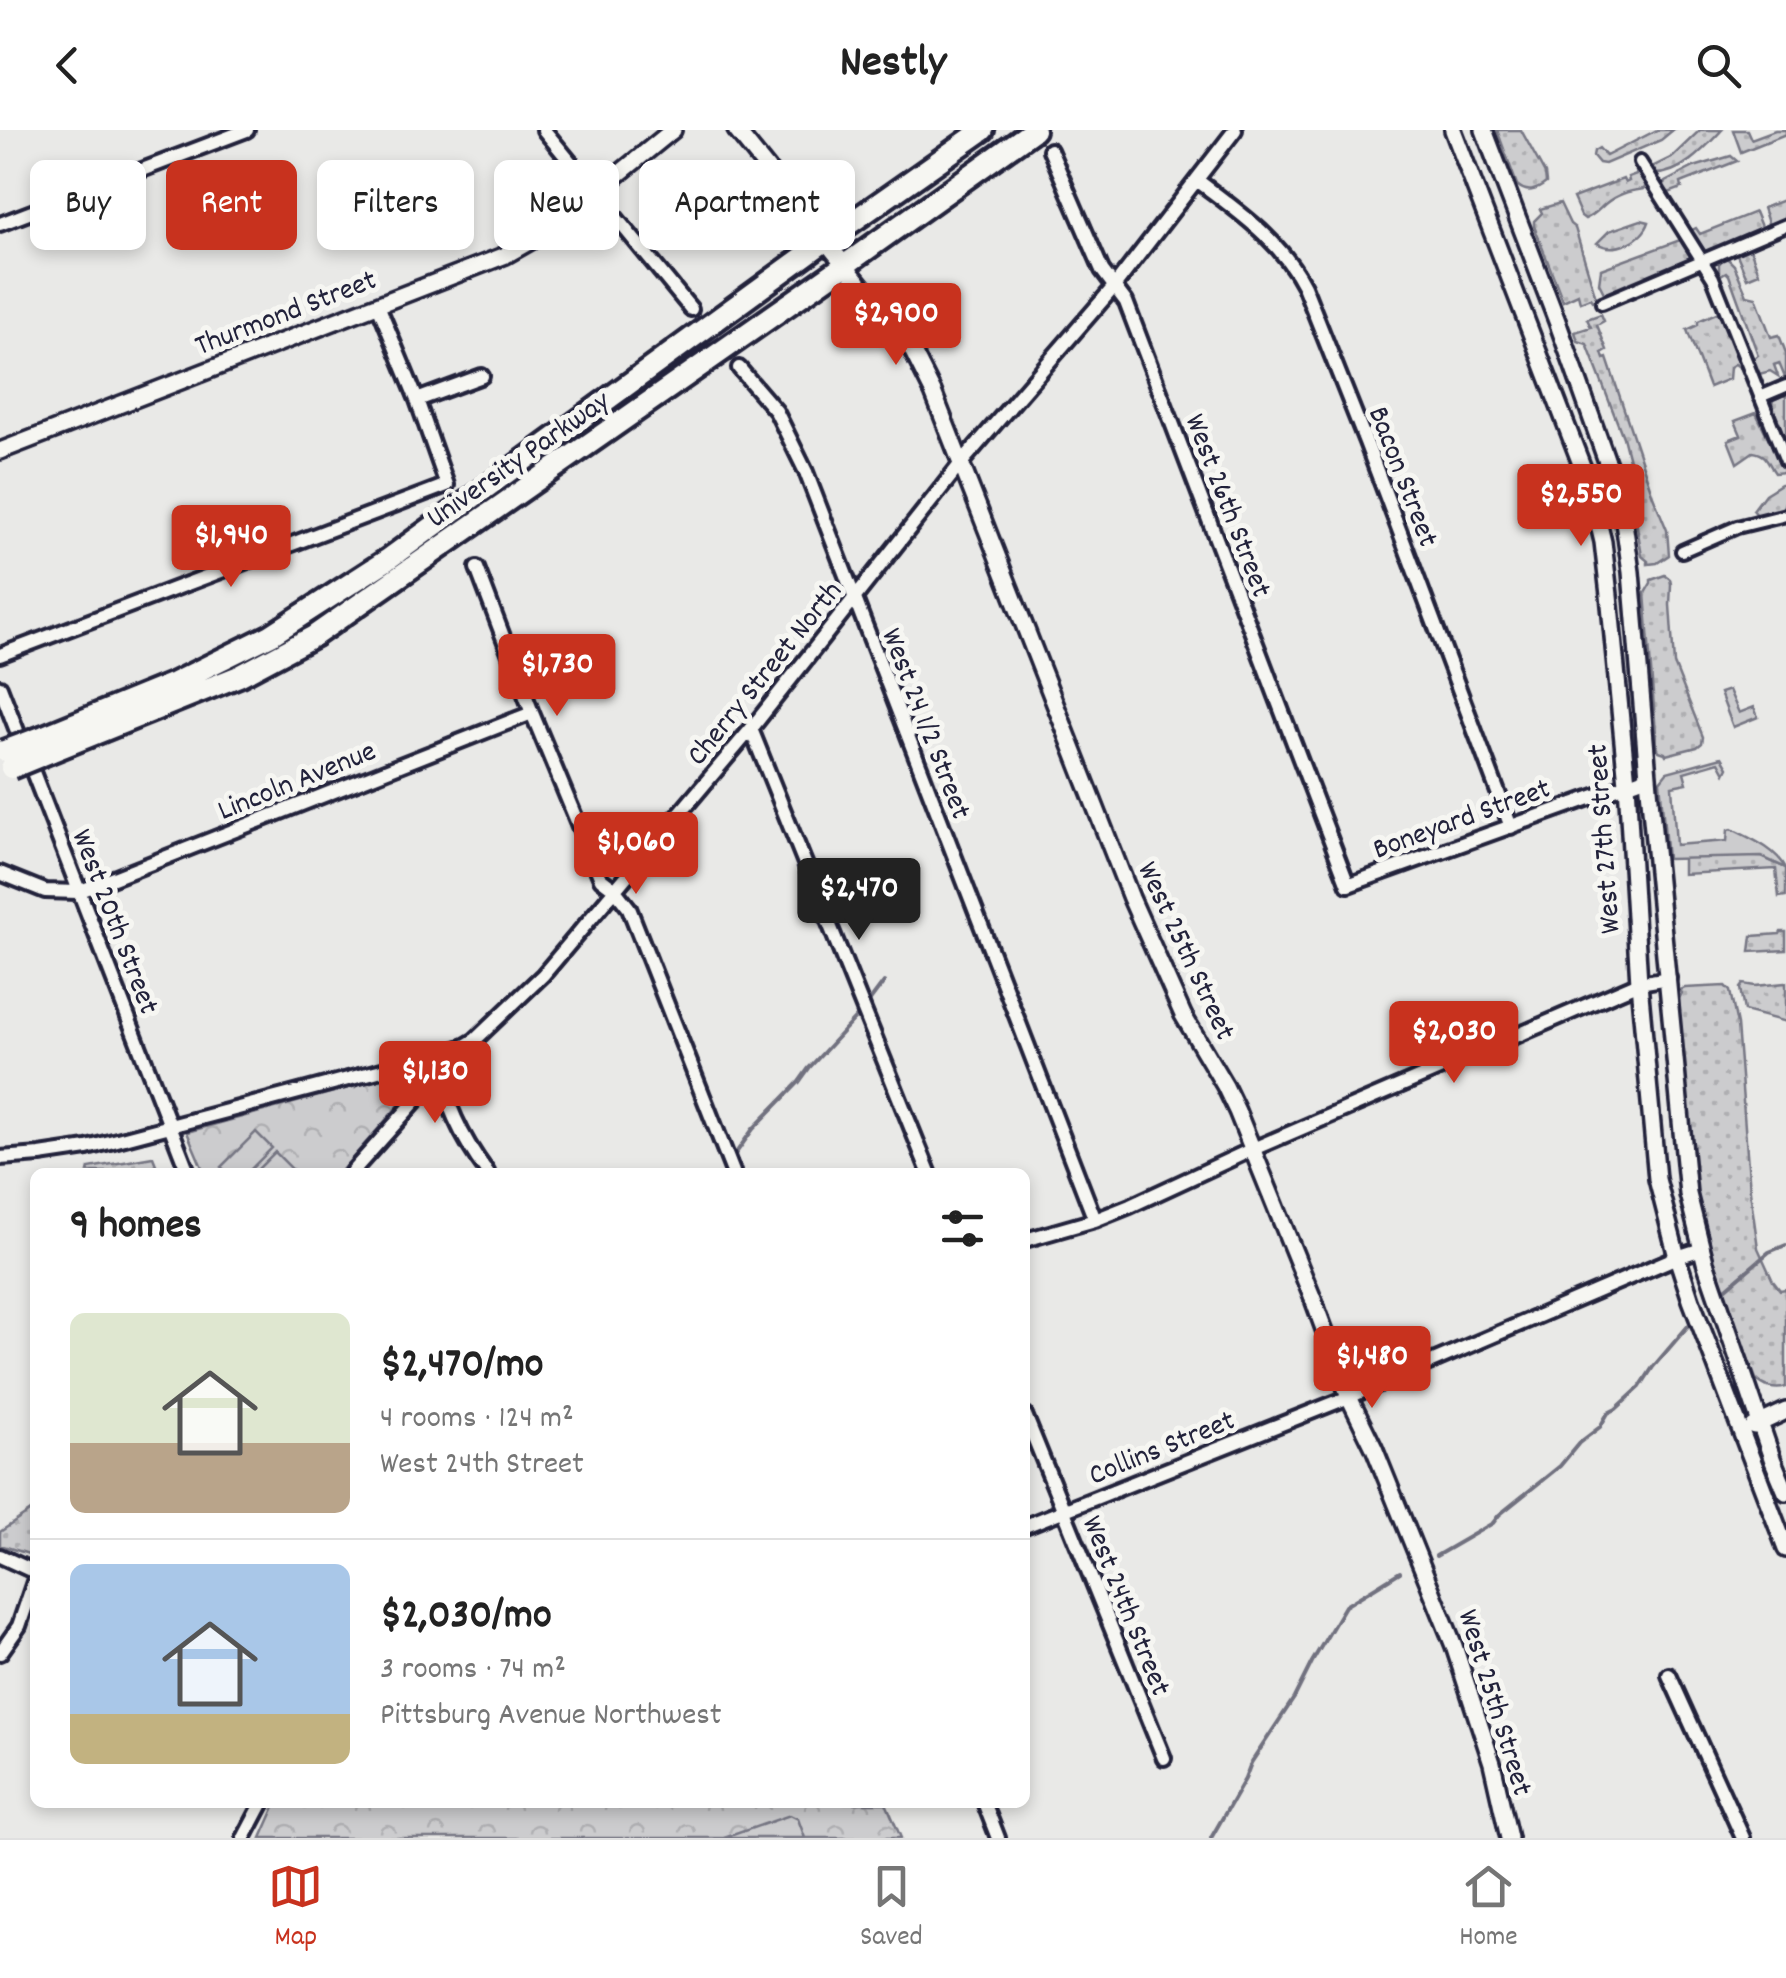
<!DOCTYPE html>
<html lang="en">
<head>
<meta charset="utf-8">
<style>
	body { margin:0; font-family:Dekko,sans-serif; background:#f6f6f6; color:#222; height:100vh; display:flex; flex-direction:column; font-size:38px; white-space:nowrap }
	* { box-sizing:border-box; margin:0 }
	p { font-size:32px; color:#767676 }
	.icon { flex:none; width:55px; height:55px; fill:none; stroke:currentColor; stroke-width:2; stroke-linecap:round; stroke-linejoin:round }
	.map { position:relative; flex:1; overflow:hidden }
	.sheet { position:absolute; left:30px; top:1038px; width:1000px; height:640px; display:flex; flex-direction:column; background:#fff; border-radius:15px; box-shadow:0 5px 15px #0003 }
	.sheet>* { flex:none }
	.top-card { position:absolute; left:30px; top:30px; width:1000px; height:90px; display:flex; gap:20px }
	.price { position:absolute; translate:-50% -85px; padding:0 22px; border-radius:10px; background:#c8321e; color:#fff; font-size:32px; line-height:65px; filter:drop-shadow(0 2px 5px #0008) }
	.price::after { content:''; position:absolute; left:50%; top:60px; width:30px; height:22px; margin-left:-15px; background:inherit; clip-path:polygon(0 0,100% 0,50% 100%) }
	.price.on { background:#222; color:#fff }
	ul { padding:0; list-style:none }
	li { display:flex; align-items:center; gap:30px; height:250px; padding:0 40px }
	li+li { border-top:2px solid #e0e0e0 }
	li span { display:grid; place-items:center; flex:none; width:280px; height:200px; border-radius:15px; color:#555 }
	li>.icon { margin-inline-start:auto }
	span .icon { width:120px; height:120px; fill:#fffc; stroke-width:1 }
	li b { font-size:42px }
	h2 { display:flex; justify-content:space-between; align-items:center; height:120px; padding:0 40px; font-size:42px }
	.tag { padding:0 35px; border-radius:15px; background:#fff; box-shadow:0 5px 15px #0003; font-size:35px; line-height:90px }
	.tag.on { background:#c8321e; color:#fff }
	header { display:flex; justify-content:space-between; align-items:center; height:130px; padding:0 40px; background:#fff; font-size:45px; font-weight:700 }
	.tabs { display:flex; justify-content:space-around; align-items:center; height:140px; border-top:2px solid #e0e0e0; background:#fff; font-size:28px; color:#767676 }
	.tabs a { display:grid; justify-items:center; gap:5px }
	.tabs .on { color:#c8321e }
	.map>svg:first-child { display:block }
</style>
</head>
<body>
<header><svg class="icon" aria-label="back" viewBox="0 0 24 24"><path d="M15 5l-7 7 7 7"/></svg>Nestly<svg class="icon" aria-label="search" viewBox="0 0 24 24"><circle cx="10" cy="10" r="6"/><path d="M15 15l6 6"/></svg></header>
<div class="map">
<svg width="1786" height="1708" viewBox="0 0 1786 1708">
	<defs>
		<pattern id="grass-dots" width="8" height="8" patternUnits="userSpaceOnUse" patternTransform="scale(2.5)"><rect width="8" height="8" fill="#ccccce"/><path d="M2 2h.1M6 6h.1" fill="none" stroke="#afafb2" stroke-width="1.8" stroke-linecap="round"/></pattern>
		<pattern id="forest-crowns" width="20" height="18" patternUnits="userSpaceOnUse" patternTransform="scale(2.5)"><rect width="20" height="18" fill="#ccccce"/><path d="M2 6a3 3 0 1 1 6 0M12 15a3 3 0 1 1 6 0" fill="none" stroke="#afafb2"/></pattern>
	</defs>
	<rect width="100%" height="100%" fill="#e9e9e7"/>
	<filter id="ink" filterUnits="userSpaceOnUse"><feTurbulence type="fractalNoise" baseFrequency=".01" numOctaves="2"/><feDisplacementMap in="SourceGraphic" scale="20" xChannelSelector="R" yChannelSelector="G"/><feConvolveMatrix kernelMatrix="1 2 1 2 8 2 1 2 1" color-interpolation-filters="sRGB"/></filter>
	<g filter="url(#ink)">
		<path fill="url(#grass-dots)" stroke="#777784" stroke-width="2.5" d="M 1497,0 L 1521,0 L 1545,44 L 1546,53 C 1536,61 1527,64 1517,55 Z
			M 1657,0 L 1673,0 L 1661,10 L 1605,34 L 1599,33 L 1593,26 L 1594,21 L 1599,18 L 1606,26 Z
			M 1700,0 L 1722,0 C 1705,18 1681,45 1654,44 L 1650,38 L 1672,27 Z
			M 1733,0 L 1747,0 L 1751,9 L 1775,0 L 1786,0 L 1786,4 L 1741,22 Z
			M 1731,26 L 1737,31 L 1681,53 L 1682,58 L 1666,64 L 1663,59 L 1665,52 L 1694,37 Z
			M 1639,43 L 1646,55 L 1644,59 C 1629,61 1617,64 1605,74 C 1598,80 1595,85 1585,89 L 1581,86 L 1573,68 L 1623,49 L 1625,53 L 1629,51 L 1628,47 Z
			M 1786,69 L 1786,89 L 1769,96 L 1763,78 Z
			M 1560,73 L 1570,94 L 1575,98 L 1594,161 L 1596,169 L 1592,171 L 1590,168 L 1580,172 L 1578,164 L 1563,171 L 1534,96 L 1534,91 L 1542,83 L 1540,79 Z
			M 1755,82 L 1762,99 L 1704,122 L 1690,101 L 1696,98 L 1700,104 Z
			M 1641,90 L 1649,92 C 1643,111 1614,124 1597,113 L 1609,101 Z
			M 1680,110 L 1691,128 L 1605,165 L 1599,153 L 1601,139 Z
			M 1749,116 L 1759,143 L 1747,148 L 1736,122 Z
			M 1725,126 L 1734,135 L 1747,165 L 1756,167 L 1771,207 L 1779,205 L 1786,223 L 1786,250 L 1779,233 L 1774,235 L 1778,246 L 1770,241 L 1759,244 L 1758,247 L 1750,227 L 1754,228 L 1758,225 L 1729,145 L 1726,142 L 1719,146 L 1719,134 Z
			M 1721,181 L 1743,240 L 1735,234 L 1730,237 L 1729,249 L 1709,257 L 1687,200 L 1698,195 L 1698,191 Z
			M 1601,184 L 1604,191 L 1597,195 L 1607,220 L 1602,223 L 1604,229 L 1607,228 L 1653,366 L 1667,400 L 1669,425 L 1657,433 L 1648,434 L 1648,431 L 1642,426 L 1633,373 L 1638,365 L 1623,307 L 1587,214 L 1578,211 L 1575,202 L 1591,197 L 1587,189 Z
			M 1786,264 L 1786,316 L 1771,280 L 1773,270 Z
			M 1756,283 L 1785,342 L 1775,343 C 1767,332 1768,324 1753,322 L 1737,333 L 1728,310 L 1741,305 L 1735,291 Z
			M 1786,351 C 1786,380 1786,382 1758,386 L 1753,380 L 1765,364 Z
			M 1665,445 L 1670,449 L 1671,454 L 1670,475 L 1674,534 L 1703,607 L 1702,613 L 1697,617 L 1666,625 L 1665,623 L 1659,621 L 1657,616 L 1645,463 L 1651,453 L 1651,450 Z
			M 1734,726 L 1762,727 L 1786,738 L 1786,766 L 1779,767 L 1776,739 L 1683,744 L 1683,728 Z
			M 1781,802 L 1786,802 L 1786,820 L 1750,822 L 1752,806 L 1780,804 Z
			M 1786,853 L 1786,892 L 1744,881 L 1740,858 L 1743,854 L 1755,856 Z
			M 1725,856 L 1730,861 L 1737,895 L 1750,1061 L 1758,1118 L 1773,1151 L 1780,1160 L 1786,1159 L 1786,1257 C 1775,1261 1764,1257 1756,1249 C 1741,1208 1723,1168 1711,1127 C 1687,1046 1682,953 1679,869 L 1682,863 L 1680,860 L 1685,858 Z
			M 153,1027 L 159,1042 L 88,1042 L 89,1038 Z
			M 35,1378 L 35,1426 L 0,1415 L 0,1402 Z"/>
		<path fill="url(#forest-crowns)" stroke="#777784" stroke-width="2.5" d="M 426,937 L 420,951 L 340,1042 L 204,1042 L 187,1002 Z
			M 277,1672 L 886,1673 L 901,1708 L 261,1708 Z"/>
		<path fill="#ccccce" stroke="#777784" stroke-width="2.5" d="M 1729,560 L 1739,583 L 1754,577 L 1758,587 L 1733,597 L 1720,563 Z
			M 1722,627 L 1728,637 L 1725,643 L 1719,632 L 1684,642 L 1687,653 L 1672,656 L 1676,715 L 1727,711 L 1728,700 L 1732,699 C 1752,709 1776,719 1786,738 L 1762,727 L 1667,729 L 1660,651 L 1667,642 Z
			M 256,1002 L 272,1018 L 248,1042 L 227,1042 L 221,1037 Z
			M 275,1022 L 292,1039 L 288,1042 L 255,1042 Z
			M 790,1685 L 798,1689 L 805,1708 L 724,1708 Z"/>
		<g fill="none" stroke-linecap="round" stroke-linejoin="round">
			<path stroke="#71717f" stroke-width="4" d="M 866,876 L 884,852
				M 731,1030 L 753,999 L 799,952 L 809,938 L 860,883
				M 1722,1162 L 1769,1122 L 1786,1115
				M 1436,1426 L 1493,1393 L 1499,1385 L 1560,1336 L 1579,1313 L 1600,1297 L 1608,1283 L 1616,1279 L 1640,1257 L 1653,1237 L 1694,1189
				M 1211,1708 L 1245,1649 L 1251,1633 L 1294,1568 L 1312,1532 L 1345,1476 L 1400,1442"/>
			<g stroke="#22223b" stroke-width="18">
				<path id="pedestrian" d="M 1640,32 L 1713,148 L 1786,331
					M 1602,173 L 1786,95
					M 1760,267 L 1786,256
					M 1682,421 L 1737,397 L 1786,385"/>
			</g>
			<g stroke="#22223b" stroke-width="20">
				<path id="minor" d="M 544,0 L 691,179
					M 1050,20 L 1102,140 L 1126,172 L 1348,755 L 1648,647
					M 1197,50 C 1237,81 1280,109 1304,156 L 1366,312 L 1511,697
					M 0,94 L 247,0
					M 739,238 L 776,281 L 806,342 L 1095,1090
					M 417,270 L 482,246
					M 477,438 L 532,583 L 601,749 L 614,759 L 629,778 L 733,1042
					M 0,525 L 447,355 L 417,270 L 378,175
					M 0,557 L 188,1042
					M 751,599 L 929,1042
					M 0,743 L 45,761 L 78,762 L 532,583
					M 435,928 C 446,973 460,1006 487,1042
					M 0,1028 L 40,1025 L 87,1018 L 435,926 L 465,916 L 475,910 L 543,845 L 751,599 L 962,332 L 1113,158 L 1235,0
					M 352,1042 L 428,957 L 435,926
					M 1025,1110 L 1095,1090 L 1130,1076 L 1253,1019 L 1639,853 L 1669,848
					M 1025,1285 L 1164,1628
					M 1025,1396 L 1349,1267 L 1677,1127 L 1702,1119
					M 0,1426 L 35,1442
					M 0,1523 L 19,1496 L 35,1449
					M 1669,1545 L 1743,1708
					M 984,1672 L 998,1708
					M 244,1708 L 263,1672"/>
			</g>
			<g stroke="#22223b" stroke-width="22">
				<path id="tertiary" d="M 736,0 L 910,216 L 933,262 L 1131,768 L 1183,885 L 1225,956 L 1237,981 L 1313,1169 L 1349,1267 L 1374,1318 L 1454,1516 L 1492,1633 L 1509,1708
					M 1453,0 L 1590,357 L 1603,412 L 1609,465 L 1627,653 L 1639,853 L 1657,1049 L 1677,1127 L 1691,1170 L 1786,1419
					M 1484,0 L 1557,191 L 1621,371 L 1631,442 L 1649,658 L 1688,1064 L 1705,1132 L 1773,1331 L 1786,1362
					M 0,321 L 506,125 L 550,100 L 673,0
					M 1754,1296 L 1786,1281"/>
			</g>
			<g stroke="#22223b" stroke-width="28">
				<path id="primary" d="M 44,606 L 174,553 L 271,505 L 387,430 L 825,111 L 983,0
					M 50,622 L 239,546 L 314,506 L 845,135 L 1034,0"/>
			</g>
			<use href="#pedestrian" stroke="#f6f6f2" stroke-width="10"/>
			<use href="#minor" stroke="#f6f6f2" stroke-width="12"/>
			<use href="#tertiary" stroke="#f6f6f2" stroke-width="15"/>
			<use href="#primary" stroke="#f6f6f2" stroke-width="20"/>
			<g stroke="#22223b" stroke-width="28" stroke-linecap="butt">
				<path id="primary-bridge" d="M 4,621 L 44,606
					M 11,638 L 50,622"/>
			</g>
			<use href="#primary-bridge" stroke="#f6f6f2" stroke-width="20"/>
		</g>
	</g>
	<g text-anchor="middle" stroke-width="10" stroke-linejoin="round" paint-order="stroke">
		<g font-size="30" fill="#22223b" stroke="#f6f6f2">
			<text transform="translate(285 181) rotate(-21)" y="10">Thurmond Street</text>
			<text transform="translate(517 328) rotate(-35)" y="10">University Parkway</text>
			<text transform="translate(1405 346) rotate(69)" y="10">Bacon Street</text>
			<text transform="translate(1230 375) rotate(69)" y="10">West 26th Street</text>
			<text transform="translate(763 542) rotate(-51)" y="10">Cherry Street North</text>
			<text transform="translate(928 593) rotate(69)" y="10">West 24 1/2 Street</text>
			<text transform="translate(296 649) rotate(-22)" y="10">Lincoln Avenue</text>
			<text transform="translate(1461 687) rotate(-20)" y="10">Boneyard Street</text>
			<text transform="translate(1602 709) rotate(-94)" y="10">West 27th Street</text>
			<text transform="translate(117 791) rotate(69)" y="10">West 20th Street</text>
			<text transform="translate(1188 820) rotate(65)" y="10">West 25th Street</text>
			<text transform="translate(1161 1316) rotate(-22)" y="10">Collins Street</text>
			<text transform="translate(1128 1475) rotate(68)" y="10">West 24th Street</text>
			<text transform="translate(1497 1572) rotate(73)" y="10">West 25th Street</text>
		</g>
	</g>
</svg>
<b class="price" style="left:896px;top:238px">$2,900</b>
<b class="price" style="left:1581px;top:419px">$2,550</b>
<b class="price" style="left:231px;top:460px">$1,940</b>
<b class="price" style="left:557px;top:589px">$1,730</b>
<b class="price" style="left:636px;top:767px">$1,060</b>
<b class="price on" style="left:859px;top:813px">$2,470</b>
<b class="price" style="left:1454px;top:956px">$2,030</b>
<b class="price" style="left:435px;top:996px">$1,130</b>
<b class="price" style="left:1372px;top:1281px">$1,480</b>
<div class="top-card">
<a class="tag">Buy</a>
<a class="tag on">Rent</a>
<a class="tag">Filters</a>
<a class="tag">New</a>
<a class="tag">Apartment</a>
</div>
<section class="sheet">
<h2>9 homes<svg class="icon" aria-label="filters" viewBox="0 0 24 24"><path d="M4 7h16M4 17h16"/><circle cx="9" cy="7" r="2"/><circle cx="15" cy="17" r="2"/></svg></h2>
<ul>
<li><span style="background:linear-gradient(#dfe7d0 65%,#b9a48a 0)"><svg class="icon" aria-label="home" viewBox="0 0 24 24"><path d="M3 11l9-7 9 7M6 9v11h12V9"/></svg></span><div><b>$2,470/mo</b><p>4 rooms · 124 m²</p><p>West 24th Street</p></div></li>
<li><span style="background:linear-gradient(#a9c7e8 75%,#c2b280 0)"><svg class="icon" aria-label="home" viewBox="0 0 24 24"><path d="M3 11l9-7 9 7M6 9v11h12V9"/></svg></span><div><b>$2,030/mo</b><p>3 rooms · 74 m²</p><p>Pittsburg Avenue Northwest</p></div></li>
</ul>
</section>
</div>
<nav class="tabs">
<a class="on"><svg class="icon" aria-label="map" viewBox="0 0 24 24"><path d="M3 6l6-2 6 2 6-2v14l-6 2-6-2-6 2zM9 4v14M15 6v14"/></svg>Map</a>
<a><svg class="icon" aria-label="saved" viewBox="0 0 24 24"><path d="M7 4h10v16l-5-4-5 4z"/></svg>Saved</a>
<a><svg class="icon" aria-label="home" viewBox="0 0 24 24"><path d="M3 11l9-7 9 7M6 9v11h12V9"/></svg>Home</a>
</nav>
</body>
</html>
